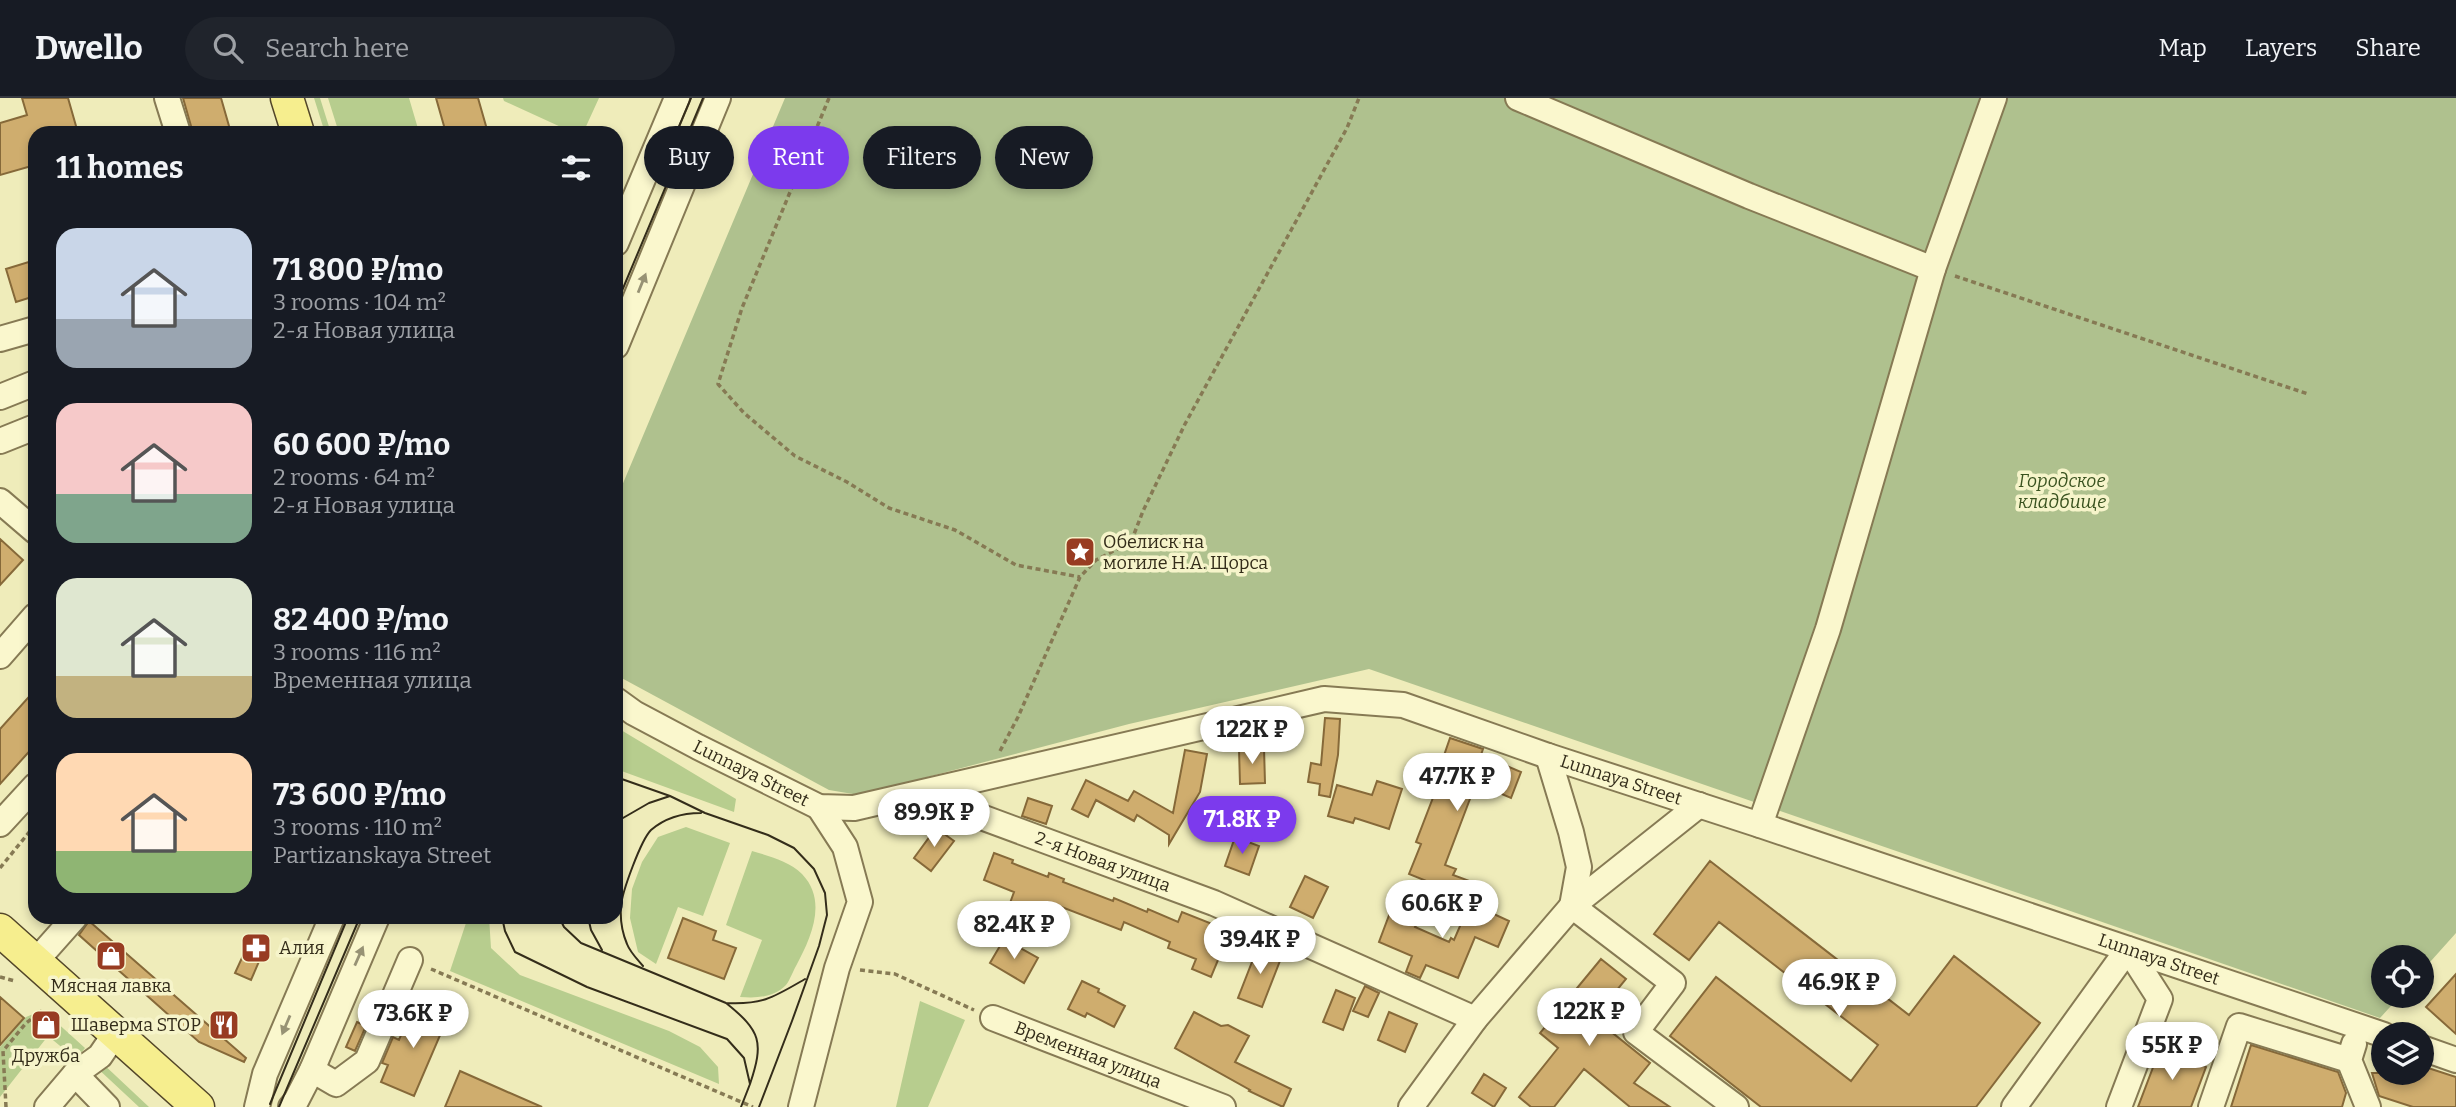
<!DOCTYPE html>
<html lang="en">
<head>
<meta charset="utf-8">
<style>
	body { margin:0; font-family:Bitter,serif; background:#20242c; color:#f1f3f6; height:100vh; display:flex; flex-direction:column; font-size:26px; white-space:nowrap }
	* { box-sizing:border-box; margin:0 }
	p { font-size:23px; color:#9ea1a6 }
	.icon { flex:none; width:38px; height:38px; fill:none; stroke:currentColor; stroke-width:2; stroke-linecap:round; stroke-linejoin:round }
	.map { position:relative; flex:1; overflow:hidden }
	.panel { position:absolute; left:28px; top:28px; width:595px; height:798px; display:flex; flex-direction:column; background:#171b24; border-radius:21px; box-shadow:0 4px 10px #0003 }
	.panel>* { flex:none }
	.guide { position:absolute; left:644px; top:28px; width:665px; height:63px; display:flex; gap:14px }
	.buttons { position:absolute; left:2371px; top:847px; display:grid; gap:14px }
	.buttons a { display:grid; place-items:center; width:63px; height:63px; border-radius:50%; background:#171b24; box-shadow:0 4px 10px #0003; font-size:35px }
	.price { position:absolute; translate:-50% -60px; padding:0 16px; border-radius:24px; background:#fff; color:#222; font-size:23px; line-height:46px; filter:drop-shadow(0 2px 4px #0008) }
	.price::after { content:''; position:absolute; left:50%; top:42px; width:21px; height:16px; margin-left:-10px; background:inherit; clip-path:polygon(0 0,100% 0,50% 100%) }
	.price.current { background:#7c3aed; color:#fff }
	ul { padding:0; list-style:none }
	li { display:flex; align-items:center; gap:21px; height:175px; padding:0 28px }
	li span { display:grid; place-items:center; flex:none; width:196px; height:140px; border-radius:21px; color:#555 }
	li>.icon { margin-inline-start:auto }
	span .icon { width:84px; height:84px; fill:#fffc; stroke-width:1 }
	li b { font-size:30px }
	h2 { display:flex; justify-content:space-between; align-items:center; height:84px; padding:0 28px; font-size:30px }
	.tag { padding:0 24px; border-radius:32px; background:#171b24; box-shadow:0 4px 10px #0003; font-size:24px; line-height:63px }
	.tag.current { background:#7c3aed; color:#fff }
	header { display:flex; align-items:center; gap:42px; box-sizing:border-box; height:98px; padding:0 35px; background:#171b24; border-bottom:2px solid #363941 }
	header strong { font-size:33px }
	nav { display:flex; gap:38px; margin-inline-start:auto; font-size:24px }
	.search { width:490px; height:63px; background:#20242c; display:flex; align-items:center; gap:18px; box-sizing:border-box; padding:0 24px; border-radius:38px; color:#9ea1a6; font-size:26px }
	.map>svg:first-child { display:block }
</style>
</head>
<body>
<header>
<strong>Dwello</strong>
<div class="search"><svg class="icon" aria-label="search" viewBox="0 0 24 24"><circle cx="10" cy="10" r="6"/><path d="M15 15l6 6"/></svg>Search here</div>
<nav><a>Map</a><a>Layers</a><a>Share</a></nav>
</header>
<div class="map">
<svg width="2456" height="1009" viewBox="0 0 2456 1009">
	<rect width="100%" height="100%" fill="#efecba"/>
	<path fill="#b7cd8e" d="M 314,0 L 320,0 L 331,35 L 325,35 Z
		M 328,0 L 409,0 L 419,34 L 339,35 Z
		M 503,0 L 599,0 L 583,35 L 574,35 L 504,3 Z
		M 616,629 L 736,701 L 734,714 L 616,671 Z
		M 686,729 L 730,745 L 703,818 L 678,809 L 656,866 L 638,854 L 630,820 L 632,791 L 642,764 L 658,739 Z
		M 752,753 C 769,758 789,763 802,776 C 828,803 811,840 796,868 C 793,873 790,882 786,887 C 773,900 757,900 740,899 L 762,842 L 726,827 Z
		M 468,819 L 489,819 L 491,850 L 520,877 L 669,933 L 700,949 L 718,969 L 719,986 L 450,873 Z
		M 920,903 L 965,922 L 928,1009 L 896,1009 Z
		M 43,912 L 85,950 L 76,961 L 48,938 L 0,999 L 0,949 L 26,919 Z
		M 100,963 L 149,1009 L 139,1009 L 95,968 Z"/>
	<path fill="#afc18e" d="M 785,0 L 2456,0 L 2456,835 L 2422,873 L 2422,859 L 2384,859 L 2384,898 L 2400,898 L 2380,920 L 1369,571 L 1129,626 L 859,697 L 829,692 L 616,577 L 616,402 Z"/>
	<path fill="#cfad6e" stroke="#866939" stroke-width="2" d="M 22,0 L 68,0 L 78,35 L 35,35 L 35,67 L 0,77 L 0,25 L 27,17 Z
		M 183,0 L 221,0 L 231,35 L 193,35 Z
		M 436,0 L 478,0 L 488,35 L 446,35 Z
		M 35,162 L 35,198 L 16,204 L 6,171 Z
		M 0,441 L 23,462 L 0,487 Z
		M 35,592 L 35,647 L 0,686 L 0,631 Z
		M 1325,620 L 1340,621 L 1338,657 L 1330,699 L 1319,697 L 1320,686 L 1308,684 L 1311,665 L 1321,667 Z
		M 1450,640 L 1483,651 L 1481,657 L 1521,674 L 1511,700 L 1476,685 L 1445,767 L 1456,771 L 1453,777 L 1483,788 L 1478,804 L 1409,776 L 1421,746 L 1416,744 L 1444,671 L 1440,669 Z
		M 1264,650 L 1265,685 L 1240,686 L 1239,651 Z
		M 1185,652 L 1207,656 L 1200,694 L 1169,746 L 1169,737 L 1137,717 L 1134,723 L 1096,702 L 1088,719 L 1072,711 L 1086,682 L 1128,703 L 1134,693 L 1173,715 Z
		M 1377,683 L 1402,691 L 1389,731 L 1355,720 L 1353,725 L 1328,718 L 1337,687 L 1372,697 Z
		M 1028,700 L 1052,708 L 1046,726 L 1022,718 Z
		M 936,730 L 954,743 L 931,773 L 914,760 Z
		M 1235,739 L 1259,748 L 1249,777 L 1225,768 Z
		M 994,755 L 1013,762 L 1012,765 L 1048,779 L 1049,775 L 1064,781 L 1063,784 L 1113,803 L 1114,800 L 1147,814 L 1148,811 L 1178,824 L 1182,814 L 1230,833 L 1211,879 L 1192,871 L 1196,861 L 1168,850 L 1170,844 L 1124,824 L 1121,832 L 1054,806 L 1050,818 L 1010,805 L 1014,794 L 984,782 Z
		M 1710,763 L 1909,917 L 1954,858 L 2040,925 L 1976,1009 L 1761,1009 L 1670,938 L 1716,879 L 1851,983 L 1878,947 L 1719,824 L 1689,862 L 1654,836 Z
		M 1305,778 L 1328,789 L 1313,820 L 1290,809 Z
		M 1470,805 L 1509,823 L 1498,849 L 1475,839 L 1458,880 L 1426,867 L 1420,880 L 1406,874 L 1412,858 L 1379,844 L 1391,812 L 1418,823 L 1415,829 L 1449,844 L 1451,840 L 1454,842 Z
		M 683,820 L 716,833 L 713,842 L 736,850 L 724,881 L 668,860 Z
		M 89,823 L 246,960 L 244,964 L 199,944 L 79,837 Z
		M 252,838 L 267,845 L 251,882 L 235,875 Z
		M 1004,841 L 1038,860 L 1024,885 L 990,865 Z
		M 1259,846 L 1283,855 L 1262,909 L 1238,900 Z
		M 1601,861 L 1626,881 L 1594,920 L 1650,965 L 1634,985 L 1670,1009 L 1630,1009 L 1584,971 L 1554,1009 L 1531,1009 L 1519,999 L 1558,950 L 1540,935 Z
		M 2456,876 L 2456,936 L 2426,909 Z
		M 1082,883 L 1099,891 L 1098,894 L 1125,908 L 1114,929 L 1087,915 L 1085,919 L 1068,911 Z
		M 1365,888 L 1379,895 L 1368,919 L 1353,913 Z
		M 1336,892 L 1355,900 L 1343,932 L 1323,924 Z
		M 0,899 L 24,920 L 0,947 Z
		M 414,906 L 447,921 L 414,998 L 381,984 L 388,967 L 382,965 L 393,939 L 399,942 Z
		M 1194,914 L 1221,928 L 1228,927 L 1249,938 L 1235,964 L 1291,991 L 1283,1009 L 1249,993 L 1250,992 L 1175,950 Z
		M 1389,914 L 1417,926 L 1405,954 L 1378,942 Z
		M 357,924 L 366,928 L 355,953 L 346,949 Z
		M 2251,947 L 2338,974 L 2346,995 L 2342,1009 L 2231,1009 Z
		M 2160,951 L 2206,969 L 2191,1009 L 2138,1009 Z
		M 2422,968 L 2456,979 L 2456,1009 L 2413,1009 L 2379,998 L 2372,975 L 2422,975 Z
		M 460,973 L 503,992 L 542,1009 L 445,1009 Z
		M 1484,976 L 1506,990 L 1494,1009 L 1472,995 Z"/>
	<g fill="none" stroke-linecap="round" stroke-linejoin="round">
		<g stroke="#867a54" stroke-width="28">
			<g id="minor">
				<path d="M 167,0 L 178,35"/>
				<path d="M 1518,0 L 1749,98 L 1933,171"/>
				<path d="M 616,145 L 677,0"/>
				<path d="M 0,241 L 35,231"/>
				<path d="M 616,248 L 718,0"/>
				<path d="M 0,299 L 35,285"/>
				<path d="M 0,343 L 35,329"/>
				<path d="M 0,403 L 35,433"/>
				<path d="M 0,558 L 35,518"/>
				<path id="s1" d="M 616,602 L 634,615 L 698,649 L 819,709 L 854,710 L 1324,601 L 1403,607 L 1548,658 L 1760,727 L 2384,937"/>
				<path d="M 1548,658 L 1571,734 L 1579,769 L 1572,808 L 1673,885 L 1636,934 L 1736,1009"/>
				<path id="s2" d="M 919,696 L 1214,805 L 1475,921"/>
				<path d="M 0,726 L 35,688"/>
				<path d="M 1760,727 L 1828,531 L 1933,171 L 1994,0"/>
				<path d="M 35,864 L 75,819"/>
				<path id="s3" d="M 993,920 L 1223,1009"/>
				<path d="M 2354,946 L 2349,962 L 2368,1009"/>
				<path d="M 2422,950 L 2456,962"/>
				<path d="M 312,972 L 336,986 L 367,963 L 410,862"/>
				<path d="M 47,1009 L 75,976"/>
				<path d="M 107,1009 L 75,976 L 100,958 L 115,936"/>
				<path d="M 257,1009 L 265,976 L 332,819"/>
				<path d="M 291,1009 L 296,1003 L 312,972 L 377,819"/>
				<path d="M 801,1009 L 837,870 L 860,804 L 845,749 L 819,709"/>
				<path d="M 1411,1009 L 1475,921 L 1572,808 L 1699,707"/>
				<path d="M 2014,1009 L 2128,851 L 2160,901 L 2119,1009"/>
				<path d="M 2211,1009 L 2239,928 L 2349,962"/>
			</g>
		</g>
		<g stroke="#534629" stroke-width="35">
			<path id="major" d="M 287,0 L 298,35
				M 0,832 L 198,1009"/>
		</g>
		<path stroke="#867a54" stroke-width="3.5" stroke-dasharray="5 3.5" stroke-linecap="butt" d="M 829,0 L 742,210 L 718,286 L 744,315 L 795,358 L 847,384 L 889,410 L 955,432 L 1016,467 L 1080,479
			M 1955,178 L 2308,296
			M 1000,653 L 1018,619 L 1080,479 L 1096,462 L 1131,444 L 1143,413 L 1185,326 L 1347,30 L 1359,0
			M 0,770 L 35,727
			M 431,871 L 753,1009
			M 860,872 L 895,876 L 974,912
			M 0,879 L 15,883
			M 6,1009 L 3,953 L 26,925 L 42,913"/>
		<use href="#minor" stroke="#faf7cd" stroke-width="24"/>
		<use href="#major" stroke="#f6ee8e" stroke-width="32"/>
		<path stroke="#342d1a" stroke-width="2" d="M 672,45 L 691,0
			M 616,207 L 703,0
			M 616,679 L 670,698 L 705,715 L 768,737 L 794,750 L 814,771 L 825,795 L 827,817 L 819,848 L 792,923 L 759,1009
			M 616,724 L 649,705 L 670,698
			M 502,819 L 505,833 L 515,854 L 587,889 L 727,941 L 744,960 L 750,986 L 741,1009
			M 559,819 L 564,829 L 581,845 L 726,905 C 763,907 774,899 805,881
			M 588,819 L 591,832 L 602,852
			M 643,868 C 637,861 630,854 627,846 C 622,834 620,821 621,808 C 622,794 641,742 651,732 C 665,720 683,715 701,715
			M 726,905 C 761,933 764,944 750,986
			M 270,1006 L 348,819
			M 279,1009 L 360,819"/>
	</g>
	<defs><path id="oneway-solid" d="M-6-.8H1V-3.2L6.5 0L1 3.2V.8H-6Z" transform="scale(1.75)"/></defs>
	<g fill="#979274">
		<use href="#oneway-solid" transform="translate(642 185) rotate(-68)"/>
		<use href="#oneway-solid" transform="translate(359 858) rotate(-66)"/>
		<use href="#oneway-solid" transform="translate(286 927) rotate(113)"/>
	</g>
	<defs>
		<g id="sight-square" transform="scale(1.575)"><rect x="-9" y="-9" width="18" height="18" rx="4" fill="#983c22" stroke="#f6f4ca"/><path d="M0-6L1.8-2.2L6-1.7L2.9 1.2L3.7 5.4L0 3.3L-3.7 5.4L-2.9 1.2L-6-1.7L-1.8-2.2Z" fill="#fff"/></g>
		<g id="pharmacy-square" transform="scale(1.575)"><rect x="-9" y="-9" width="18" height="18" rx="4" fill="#983c22" stroke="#f6f4ca"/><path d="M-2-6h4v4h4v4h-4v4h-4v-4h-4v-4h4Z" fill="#fff"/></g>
		<g id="shop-square" transform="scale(1.575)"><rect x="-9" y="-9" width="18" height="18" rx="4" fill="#983c22" stroke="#f6f4ca"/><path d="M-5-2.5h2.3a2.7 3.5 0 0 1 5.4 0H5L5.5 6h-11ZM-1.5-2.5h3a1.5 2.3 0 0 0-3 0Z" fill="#fff"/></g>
		<g id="restaurant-square" transform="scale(1.575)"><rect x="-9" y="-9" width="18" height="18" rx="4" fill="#983c22" stroke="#f6f4ca"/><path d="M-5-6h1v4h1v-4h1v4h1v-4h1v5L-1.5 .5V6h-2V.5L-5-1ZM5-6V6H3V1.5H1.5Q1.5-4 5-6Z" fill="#fff"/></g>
	</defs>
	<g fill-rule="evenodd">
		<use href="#sight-square" x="1080" y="454"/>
		<use href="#pharmacy-square" x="256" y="850"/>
		<use href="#shop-square" x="111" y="858"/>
		<use href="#shop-square" x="46" y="927"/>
		<use href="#restaurant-square" x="224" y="927"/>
	</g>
	<g text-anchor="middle" stroke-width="7" stroke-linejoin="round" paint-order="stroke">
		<g font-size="18" font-style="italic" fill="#39521f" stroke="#f6f4ca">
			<text x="2062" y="389">Городское<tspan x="2062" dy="21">кладбище</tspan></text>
		</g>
		<g font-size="18" fill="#342d1a" stroke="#f6f4ca" text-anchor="start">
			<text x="1103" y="450">Обелиск на<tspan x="1103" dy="21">могиле Н.А. Щорса</tspan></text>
			<text x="279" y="856">Алия</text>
			<text x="111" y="894" text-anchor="middle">Мясная лавка</text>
			<text x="201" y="933" text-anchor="end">Шаверма STOP</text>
			<text x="46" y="964" text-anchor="middle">Дружба</text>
		</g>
		<g font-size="18" fill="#342d1a" stroke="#f6f4ca">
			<text dy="6" stroke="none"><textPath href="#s1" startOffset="154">Lunnaya Street</textPath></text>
			<text dy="6" stroke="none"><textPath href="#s1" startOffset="1057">Lunnaya Street</textPath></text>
			<text dy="6" stroke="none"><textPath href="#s2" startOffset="196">2-я Новая улица</textPath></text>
			<text dy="6" stroke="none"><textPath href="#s1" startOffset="1624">Lunnaya Street</textPath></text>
			<text dy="6" stroke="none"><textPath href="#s3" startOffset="102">Временная улица</textPath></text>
		</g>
	</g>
</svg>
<div class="buttons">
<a><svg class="icon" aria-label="locate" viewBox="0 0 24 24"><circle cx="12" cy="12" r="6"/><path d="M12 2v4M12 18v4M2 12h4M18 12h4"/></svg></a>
<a><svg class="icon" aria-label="layers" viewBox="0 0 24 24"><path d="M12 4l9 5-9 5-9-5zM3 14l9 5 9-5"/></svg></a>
</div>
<b class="price" style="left:1252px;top:668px">122K ₽</b>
<b class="price" style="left:1457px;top:715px">47.7K ₽</b>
<b class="price" style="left:934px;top:751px">89.9K ₽</b>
<b class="price current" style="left:1242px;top:758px">71.8K ₽</b>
<b class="price" style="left:1442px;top:842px">60.6K ₽</b>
<b class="price" style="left:1014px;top:863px">82.4K ₽</b>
<b class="price" style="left:1260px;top:878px">39.4K ₽</b>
<b class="price" style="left:1839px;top:921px">46.9K ₽</b>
<b class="price" style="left:1589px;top:950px">122K ₽</b>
<b class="price" style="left:413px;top:952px">73.6K ₽</b>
<b class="price" style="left:2172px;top:984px">55K ₽</b>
<div class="guide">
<a class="tag">Buy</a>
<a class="tag current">Rent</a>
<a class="tag">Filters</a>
<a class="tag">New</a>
</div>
<section class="panel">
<h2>11 homes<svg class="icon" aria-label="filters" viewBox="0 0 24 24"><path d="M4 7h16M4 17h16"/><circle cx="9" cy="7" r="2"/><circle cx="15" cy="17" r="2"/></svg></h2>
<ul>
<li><span style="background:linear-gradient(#c9d6e8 65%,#9aa5b1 0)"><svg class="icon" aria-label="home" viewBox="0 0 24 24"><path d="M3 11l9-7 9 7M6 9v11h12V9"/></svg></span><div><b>71 800 ₽/mo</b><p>3 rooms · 104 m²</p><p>2-я Новая улица</p></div></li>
<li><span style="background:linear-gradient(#f6c9c9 65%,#7fa58c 0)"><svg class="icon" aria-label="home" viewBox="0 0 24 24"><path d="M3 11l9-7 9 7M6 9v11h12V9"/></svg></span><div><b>60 600 ₽/mo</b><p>2 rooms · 64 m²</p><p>2-я Новая улица</p></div></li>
<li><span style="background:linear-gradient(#dfe7d0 70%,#c2b280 0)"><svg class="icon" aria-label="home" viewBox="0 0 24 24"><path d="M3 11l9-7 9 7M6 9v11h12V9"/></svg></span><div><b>82 400 ₽/mo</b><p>3 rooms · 116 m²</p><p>Временная улица</p></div></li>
<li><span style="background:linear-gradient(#ffd9b3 70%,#8fb573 0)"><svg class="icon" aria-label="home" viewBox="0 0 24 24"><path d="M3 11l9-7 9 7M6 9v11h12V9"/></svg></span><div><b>73 600 ₽/mo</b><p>3 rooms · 110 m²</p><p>Partizanskaya Street</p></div></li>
</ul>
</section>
</div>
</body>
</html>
